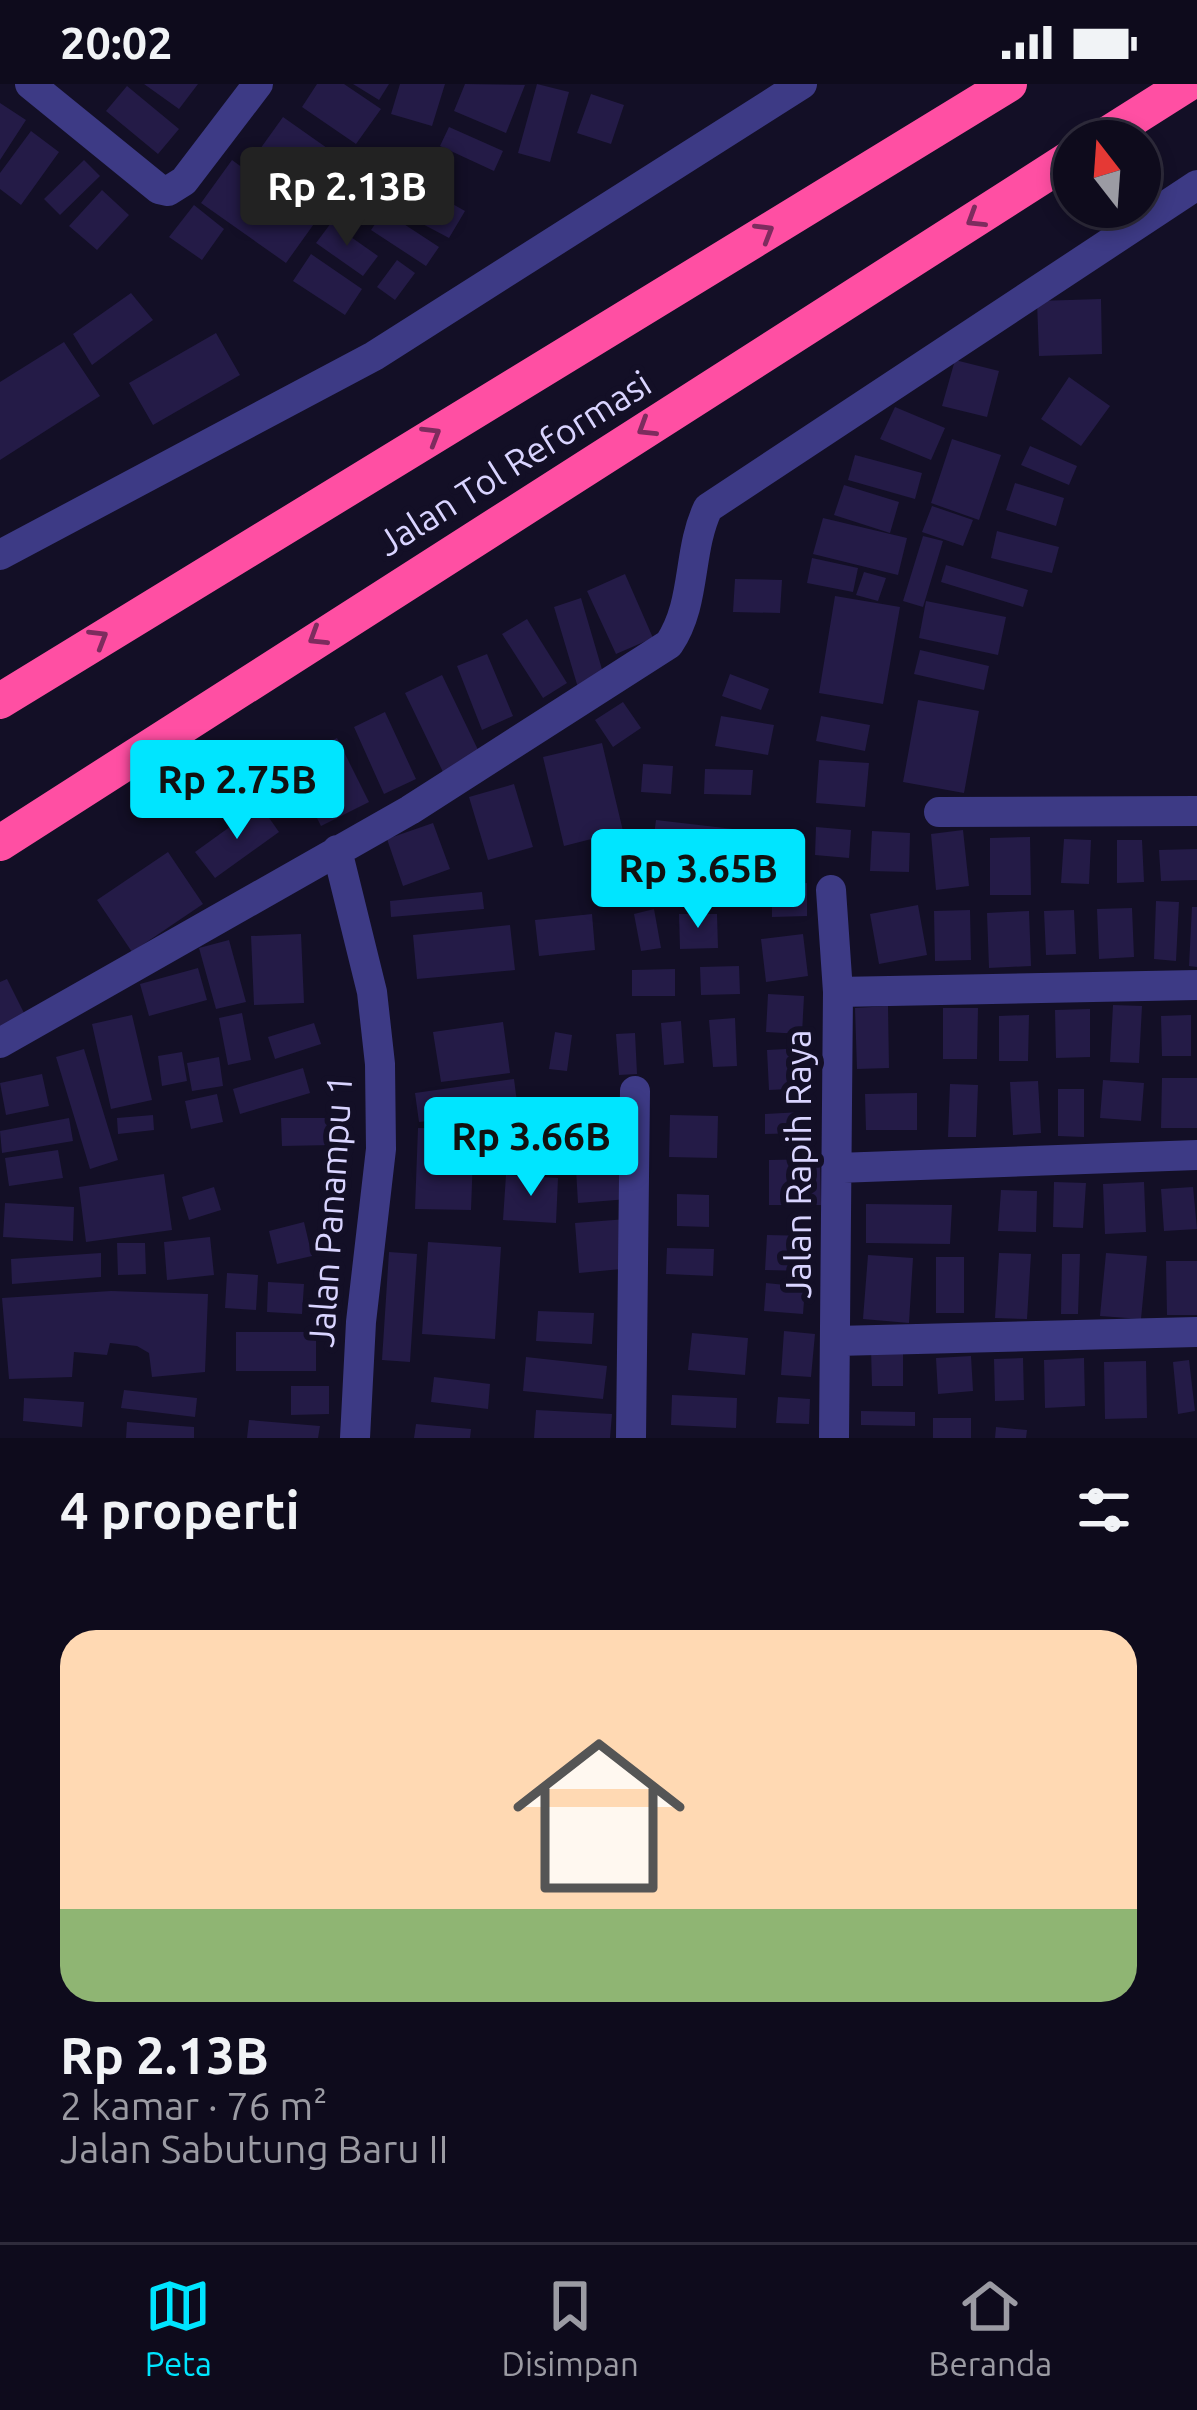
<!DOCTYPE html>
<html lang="id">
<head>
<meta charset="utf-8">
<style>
	body { margin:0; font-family:Ubuntu,sans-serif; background:#1c1929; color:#f1f3f6; height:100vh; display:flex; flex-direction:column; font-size:45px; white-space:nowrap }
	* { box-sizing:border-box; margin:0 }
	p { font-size:39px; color:#9b9ba3 }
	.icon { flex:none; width:66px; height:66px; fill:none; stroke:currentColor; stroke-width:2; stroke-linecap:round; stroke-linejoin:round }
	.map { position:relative; height:1354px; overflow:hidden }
	.sheet { display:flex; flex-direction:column; background:#0e0b1c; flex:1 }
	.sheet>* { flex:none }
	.needle { width:78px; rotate:343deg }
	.fabs { position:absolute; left:1053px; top:36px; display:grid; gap:24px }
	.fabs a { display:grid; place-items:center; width:108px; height:108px; border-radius:50%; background:#0e0b1c; box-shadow:0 6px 18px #0003,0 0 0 3px #2e2b3b; font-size:60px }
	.price { position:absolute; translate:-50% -102px; padding:0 27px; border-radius:12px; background:#00e5ff; color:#111; font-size:39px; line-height:78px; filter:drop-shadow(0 3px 6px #0008) }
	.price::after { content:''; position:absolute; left:50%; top:72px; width:36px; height:27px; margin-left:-18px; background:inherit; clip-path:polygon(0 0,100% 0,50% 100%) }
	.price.current { background:#222; color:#fff }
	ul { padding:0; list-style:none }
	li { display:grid; align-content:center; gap:24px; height:636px; padding:0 60px }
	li+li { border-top:3px solid #2e2b3b }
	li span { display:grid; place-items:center; height:372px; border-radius:36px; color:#555 }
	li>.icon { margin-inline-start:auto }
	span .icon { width:216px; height:216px; fill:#fffc; stroke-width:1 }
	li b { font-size:51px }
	h2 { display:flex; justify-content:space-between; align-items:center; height:144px; padding:0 60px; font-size:51px }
	.status { display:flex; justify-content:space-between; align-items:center; height:84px; padding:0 60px; background:#0e0b1c; direction:ltr }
	.status svg { height:33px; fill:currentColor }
	.menu { display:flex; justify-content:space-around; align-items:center; height:168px; border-top:3px solid #2e2b3b; background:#0e0b1c; font-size:33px; color:#9b9ba3 }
	.menu a { display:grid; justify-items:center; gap:6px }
	.menu .current { color:#00e5ff }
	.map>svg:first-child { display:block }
</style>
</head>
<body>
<div class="status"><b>20:02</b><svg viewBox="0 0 49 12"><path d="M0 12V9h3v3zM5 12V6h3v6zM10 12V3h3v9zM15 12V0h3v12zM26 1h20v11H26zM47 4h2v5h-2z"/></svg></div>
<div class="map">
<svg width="1197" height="1354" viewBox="0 0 1197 1354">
	<rect width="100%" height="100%" fill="#130f26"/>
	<path fill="#241b47" d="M 144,0 L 198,0 L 179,25 Z
		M 317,0 L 344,0 L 381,25 L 356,60 L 302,23 Z
		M 353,0 L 389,0 L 379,16 Z
		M 400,0 L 445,0 L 432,42 L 391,30 Z
		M 465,0 L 525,1 L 506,49 L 454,27 Z
		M 537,0 L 569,8 L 550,78 L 518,69 Z
		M 127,2 L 179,45 L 158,70 L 106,27 Z
		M 591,10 L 624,21 L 611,60 L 577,49 Z
		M 0,19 L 26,36 L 0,76 Z
		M 283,33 L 327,64 L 298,106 L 253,75 Z
		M 449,43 L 503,67 L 494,87 L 440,62 Z
		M 31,47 L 59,68 L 21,121 L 0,105 L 0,89 Z
		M 343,68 L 381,96 L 350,137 L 313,109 Z
		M 84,76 L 100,92 L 60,131 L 44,115 Z
		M 232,76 L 316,137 L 286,179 L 201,119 Z
		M 401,91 L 465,127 L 449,154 L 385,120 Z
		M 102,106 L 129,131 L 97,166 L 69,142 Z
		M 194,121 L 224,145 L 202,176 L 169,153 Z
		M 384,127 L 439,163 L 426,182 L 371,146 Z
		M 331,139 L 378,172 L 363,192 L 316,159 Z
		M 311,170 L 362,205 L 345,231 L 293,197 Z
		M 397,176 L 415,189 L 395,216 L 377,203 Z
		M 131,209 L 153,236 L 92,281 L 73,250 Z
		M 1101,215 L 1102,270 L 1039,272 L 1037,217 Z
		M 216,249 L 240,291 L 153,341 L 129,299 Z
		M 64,258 L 100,312 L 0,376 L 0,298 Z
		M 955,276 L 999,287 L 987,333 L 942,322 Z
		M 1069,293 L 1110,322 L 1081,362 L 1041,335 Z
		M 895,323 L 945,344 L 931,376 L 880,355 Z
		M 952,355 L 1001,371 L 979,436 L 931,419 Z
		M 1030,362 L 1077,382 L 1069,401 L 1021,381 Z
		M 855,371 L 922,389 L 915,415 L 848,396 Z
		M 1015,399 L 1064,414 L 1056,442 L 1006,426 Z
		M 844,401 L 899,418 L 890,449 L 834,431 Z
		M 932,422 L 973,436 L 963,462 L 922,448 Z
		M 823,434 L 907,454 L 898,491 L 813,470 Z
		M 997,447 L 1059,463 L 1052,489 L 991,474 Z
		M 923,452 L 943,457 L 923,523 L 903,517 Z
		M 812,474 L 858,484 L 853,508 L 807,499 Z
		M 946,481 L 1028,506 L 1023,523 L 941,498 Z
		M 864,488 L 886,494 L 878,517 L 856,511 Z
		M 625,490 L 653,554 L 616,570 L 587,507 Z
		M 735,495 L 782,496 L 780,529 L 733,528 Z
		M 835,512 L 900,523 L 883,620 L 819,609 Z
		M 581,514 L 606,599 L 579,607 L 554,523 Z
		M 926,517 L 1006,533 L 998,571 L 919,554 Z
		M 527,535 L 567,599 L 543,614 L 502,550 Z
		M 920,566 L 989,582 L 984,606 L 914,590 Z
		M 487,570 L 513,632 L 482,646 L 457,582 Z
		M 730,590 L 769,605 L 761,626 L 722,612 Z
		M 442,591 L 480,670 L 443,688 L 405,609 Z
		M 918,616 L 979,627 L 964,709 L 903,698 Z
		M 623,618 L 641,644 L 613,663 L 595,636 Z
		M 385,628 L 416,695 L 384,710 L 354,643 Z
		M 721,632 L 774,641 L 768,671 L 715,662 Z
		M 821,632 L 870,641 L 865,667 L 816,657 Z
		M 337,654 L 369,718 L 321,742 L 289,679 Z
		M 602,659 L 623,747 L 564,762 L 543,673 Z
		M 819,676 L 869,679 L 865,723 L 816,719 Z
		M 643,680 L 673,682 L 671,710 L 641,708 Z
		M 705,685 L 753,686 L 751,711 L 704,710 Z
		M 514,700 L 533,763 L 488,776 L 469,713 Z
		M 260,721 L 279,748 L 215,794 L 195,768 Z
		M 656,736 L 733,745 L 728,792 L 650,783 Z
		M 433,739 L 450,785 L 403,802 L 387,755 Z
		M 816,743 L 851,746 L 849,774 L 815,771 Z
		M 963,746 L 969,802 L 936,806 L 931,750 Z
		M 872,747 L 910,749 L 909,788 L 870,787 Z
		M 1030,753 L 1031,811 L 990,811 L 990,754 Z
		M 1064,755 L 1091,756 L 1089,800 L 1061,799 Z
		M 1117,756 L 1142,756 L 1144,798 L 1117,799 Z
		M 1197,765 L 1197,796 L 1161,797 L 1159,766 Z
		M 168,768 L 203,820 L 132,868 L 97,816 Z
		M 807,799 L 807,832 L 772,833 L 772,800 Z
		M 482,808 L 484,825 L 391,833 L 390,817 Z
		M 1156,817 L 1179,818 L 1176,877 L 1154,875 Z
		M 918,821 L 927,871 L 879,880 L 870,830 Z
		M 1192,823 L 1197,823 L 1197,883 L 1189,882 Z
		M 1132,824 L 1134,873 L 1099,875 L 1097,825 Z
		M 654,825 L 661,864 L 641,867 L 634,830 Z
		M 970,826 L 971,876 L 935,877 L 934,827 Z
		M 1074,826 L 1076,870 L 1046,871 L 1044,827 Z
		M 1029,827 L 1031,882 L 989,884 L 987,829 Z
		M 592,830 L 595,866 L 539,872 L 535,836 Z
		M 679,830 L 717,830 L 718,864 L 680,865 Z
		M 510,841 L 515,886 L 417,895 L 413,851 Z
		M 301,850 L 304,919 L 254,921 L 251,852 Z
		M 803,850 L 808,892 L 766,898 L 761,855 Z
		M 229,856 L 246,918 L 216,925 L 199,864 Z
		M 739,882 L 740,910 L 701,911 L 700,883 Z
		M 198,884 L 207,916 L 149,932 L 140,900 Z
		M 675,885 L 675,912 L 632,912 L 632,886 Z
		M 7,895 L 28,937 L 0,951 L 0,898 Z
		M 768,910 L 804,912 L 802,950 L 766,948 Z
		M 1113,921 L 1142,922 L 1139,979 L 1110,978 Z
		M 888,922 L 889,984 L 857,985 L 855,924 Z
		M 943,924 L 978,924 L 977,975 L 943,975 Z
		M 1090,925 L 1090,973 L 1056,974 L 1055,926 Z
		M 242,929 L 251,976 L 228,981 L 219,934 Z
		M 132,931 L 152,1016 L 111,1025 L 92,940 Z
		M 1029,931 L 1028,977 L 999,977 L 999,932 Z
		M 1191,931 L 1191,972 L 1162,972 L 1161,932 Z
		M 735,934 L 737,982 L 713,983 L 709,936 Z
		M 681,937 L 684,979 L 664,981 L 661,939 Z
		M 503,938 L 510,989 L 441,998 L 433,948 Z
		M 314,939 L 321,960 L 275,975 L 268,953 Z
		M 555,948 L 572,951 L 567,987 L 549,985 Z
		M 635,949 L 637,990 L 619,991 L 616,950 Z
		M 806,964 L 808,1004 L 769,1006 L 767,966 Z
		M 84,965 L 118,1076 L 90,1085 L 56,973 Z
		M 182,968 L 187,997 L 162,1002 L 158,972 Z
		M 219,973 L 223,1002 L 192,1007 L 187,979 Z
		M 303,984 L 310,1009 L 240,1030 L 233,1005 Z
		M 42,990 L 49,1022 L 6,1031 L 0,999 Z
		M 1162,994 L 1197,994 L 1197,1044 L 1161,1044 Z
		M 514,995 L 518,1026 L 419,1038 L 415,1009 Z
		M 1103,996 L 1144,999 L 1141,1037 L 1100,1034 Z
		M 1038,997 L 1041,1049 L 1013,1051 L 1010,998 Z
		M 950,1000 L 978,1001 L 976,1053 L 948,1053 Z
		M 1058,1005 L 1084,1005 L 1084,1053 L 1058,1052 Z
		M 917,1009 L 917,1046 L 866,1046 L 865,1010 Z
		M 217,1010 L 223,1038 L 191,1045 L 185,1017 Z
		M 802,1028 L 803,1049 L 765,1050 L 765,1030 Z
		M 153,1031 L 154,1046 L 118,1050 L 117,1034 Z
		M 670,1031 L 718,1032 L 717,1074 L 669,1073 Z
		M 69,1034 L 73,1057 L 2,1069 L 0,1047 Z
		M 281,1034 L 333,1034 L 333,1061 L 282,1062 Z
		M 619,1038 L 623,1067 L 578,1072 L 575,1043 Z
		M 418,1044 L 474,1045 L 471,1126 L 415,1125 Z
		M 58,1066 L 63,1094 L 9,1102 L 5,1074 Z
		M 820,1075 L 821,1121 L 769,1121 L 769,1076 Z
		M 627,1080 L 629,1115 L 578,1119 L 576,1085 Z
		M 164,1090 L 172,1146 L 86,1158 L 79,1103 Z
		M 506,1091 L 558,1094 L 556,1139 L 503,1136 Z
		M 1054,1098 L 1086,1099 L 1083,1144 L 1053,1143 Z
		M 1144,1098 L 1146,1148 L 1105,1150 L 1103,1100 Z
		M 214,1103 L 221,1126 L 189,1136 L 182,1113 Z
		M 1193,1103 L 1197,1145 L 1164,1147 L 1161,1105 Z
		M 1001,1106 L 1037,1107 L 1036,1148 L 998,1147 Z
		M 677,1110 L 709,1111 L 709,1143 L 677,1142 Z
		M 5,1119 L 74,1123 L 73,1157 L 3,1153 Z
		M 866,1120 L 952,1121 L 950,1160 L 866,1159 Z
		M 627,1135 L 632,1184 L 579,1189 L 575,1139 Z
		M 304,1138 L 312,1172 L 277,1180 L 269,1147 Z
		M 767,1151 L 810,1152 L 808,1187 L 765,1186 Z
		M 210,1153 L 214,1191 L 167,1196 L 164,1158 Z
		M 428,1158 L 501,1163 L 495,1255 L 422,1250 Z
		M 117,1159 L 145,1159 L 146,1190 L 118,1191 Z
		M 667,1164 L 714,1165 L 713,1192 L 666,1190 Z
		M 389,1168 L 417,1170 L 410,1278 L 382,1276 Z
		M 101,1169 L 101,1193 L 12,1200 L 11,1175 Z
		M 999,1169 L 1031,1170 L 1027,1235 L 995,1234 Z
		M 1106,1169 L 1147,1172 L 1141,1235 L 1100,1232 Z
		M 1062,1170 L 1080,1170 L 1078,1230 L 1061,1230 Z
		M 868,1171 L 913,1174 L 909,1239 L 863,1235 Z
		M 936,1173 L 964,1173 L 964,1229 L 936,1229 Z
		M 1166,1177 L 1197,1177 L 1197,1231 L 1167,1231 Z
		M 227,1189 L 258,1191 L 256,1226 L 225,1224 Z
		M 268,1198 L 304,1200 L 302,1230 L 267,1228 Z
		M 766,1199 L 805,1203 L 803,1230 L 764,1227 Z
		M 111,1207 L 208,1210 L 205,1288 L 152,1293 L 149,1269 L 137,1262 L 110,1259 L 107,1271 L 74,1268 L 72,1293 L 9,1295 L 2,1214 Z
		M 538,1227 L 594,1229 L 592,1260 L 536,1257 Z
		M 784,1247 L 815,1250 L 811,1293 L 781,1291 Z
		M 236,1248 L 316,1248 L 316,1287 L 236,1287 Z
		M 692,1249 L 748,1254 L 745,1291 L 688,1286 Z
		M 871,1265 L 903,1265 L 903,1302 L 872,1302 Z
		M 971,1272 L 973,1307 L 938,1310 L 936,1274 Z
		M 526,1273 L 607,1282 L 603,1315 L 523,1307 Z
		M 1023,1274 L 1024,1316 L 995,1317 L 994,1275 Z
		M 1084,1274 L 1085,1322 L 1045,1324 L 1044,1276 Z
		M 1189,1276 L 1195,1327 L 1178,1330 L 1173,1278 Z
		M 1146,1277 L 1147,1334 L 1105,1335 L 1104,1278 Z
		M 434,1293 L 490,1300 L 488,1325 L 431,1318 Z
		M 291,1302 L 329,1302 L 329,1330 L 291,1331 Z
		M 124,1306 L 197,1314 L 195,1333 L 121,1324 Z
		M 672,1311 L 737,1314 L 736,1344 L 671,1341 Z
		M 778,1313 L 810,1315 L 809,1340 L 776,1339 Z
		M 24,1314 L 84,1318 L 82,1343 L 23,1337 Z
		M 536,1326 L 612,1330 L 610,1354 L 534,1354 Z
		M 861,1327 L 915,1328 L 915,1342 L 861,1341 Z
		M 933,1334 L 971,1334 L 971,1354 L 933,1354 Z
		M 249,1336 L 320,1342 L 318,1354 L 247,1354 Z
		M 127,1338 L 194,1343 L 194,1354 L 126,1354 Z
		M 416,1340 L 471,1345 L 470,1354 L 414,1354 Z
		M 996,1343 L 1027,1346 L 1026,1354 L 995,1354 Z"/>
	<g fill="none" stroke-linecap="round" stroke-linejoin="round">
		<path stroke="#3d3a85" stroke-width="30" d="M 30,0 L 159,105 L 168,107 L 184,97 L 258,0
			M 0,471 L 374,272 L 802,0
			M 939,728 L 1197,727
			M 337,766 L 372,908 L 380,980 L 381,1065 L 361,1238 L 355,1354
			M 831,806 L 838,908 L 834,1354
			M 838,908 L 1197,901
			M 0,959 L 410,726 L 669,560 C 697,518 687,468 708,424 L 1197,101
			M 837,1084 L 1197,1071
			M 836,1257 L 1197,1248
			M 631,1354 L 635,1007"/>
		<path stroke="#ff4fa3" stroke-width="36" d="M 1097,57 L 1187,0
			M 0,617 L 1009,0
			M 0,759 L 1074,72"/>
	</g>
	<defs><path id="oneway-chevron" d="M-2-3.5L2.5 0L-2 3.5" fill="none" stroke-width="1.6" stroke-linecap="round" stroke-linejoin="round" transform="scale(3)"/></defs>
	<g stroke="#7d2c5e">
		<use href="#oneway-chevron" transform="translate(975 135) rotate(148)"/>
		<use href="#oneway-chevron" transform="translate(765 148) rotate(-31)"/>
		<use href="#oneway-chevron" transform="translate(646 344) rotate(148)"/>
		<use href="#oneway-chevron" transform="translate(432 351) rotate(-31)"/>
		<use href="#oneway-chevron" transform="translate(317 553) rotate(148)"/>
		<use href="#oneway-chevron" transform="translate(99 554) rotate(-31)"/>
	</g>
	<g text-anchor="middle" stroke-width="12" stroke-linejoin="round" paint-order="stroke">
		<g font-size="36" fill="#d9d4ff" stroke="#130f26">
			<text transform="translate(514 379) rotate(-32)" y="13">Jalan Tol Reformasi</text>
			<text transform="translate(798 1080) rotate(-90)" y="13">Jalan Rapih Raya</text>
			<text transform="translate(330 1127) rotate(-86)" y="13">Jalan Panampu 1</text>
		</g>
	</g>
</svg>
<div class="fabs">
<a><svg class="needle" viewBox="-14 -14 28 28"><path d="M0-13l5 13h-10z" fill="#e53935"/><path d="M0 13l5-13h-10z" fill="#9b9ba3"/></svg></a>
</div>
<b class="price current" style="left:347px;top:165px">Rp 2.13B</b>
<b class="price" style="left:237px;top:758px">Rp 2.75B</b>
<b class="price" style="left:698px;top:847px">Rp 3.65B</b>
<b class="price" style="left:531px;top:1115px">Rp 3.66B</b>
</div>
<section class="sheet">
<h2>4 properti<svg class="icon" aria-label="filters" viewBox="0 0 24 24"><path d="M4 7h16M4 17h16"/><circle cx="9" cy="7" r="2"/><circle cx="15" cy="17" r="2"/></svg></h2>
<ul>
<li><span style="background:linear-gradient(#ffd9b3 75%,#8fb573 0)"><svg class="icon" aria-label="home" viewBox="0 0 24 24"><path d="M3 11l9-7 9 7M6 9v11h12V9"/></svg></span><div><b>Rp 2.13B</b><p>2 kamar · 76 m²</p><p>Jalan Sabutung Baru II</p></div></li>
</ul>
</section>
<nav class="menu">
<a class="current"><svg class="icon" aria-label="map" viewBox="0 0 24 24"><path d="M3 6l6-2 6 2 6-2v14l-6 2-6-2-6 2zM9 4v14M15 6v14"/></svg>Peta</a>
<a><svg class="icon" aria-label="saved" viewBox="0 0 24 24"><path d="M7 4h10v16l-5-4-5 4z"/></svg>Disimpan</a>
<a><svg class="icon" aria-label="home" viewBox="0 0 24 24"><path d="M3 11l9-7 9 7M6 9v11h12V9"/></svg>Beranda</a>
</nav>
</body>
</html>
